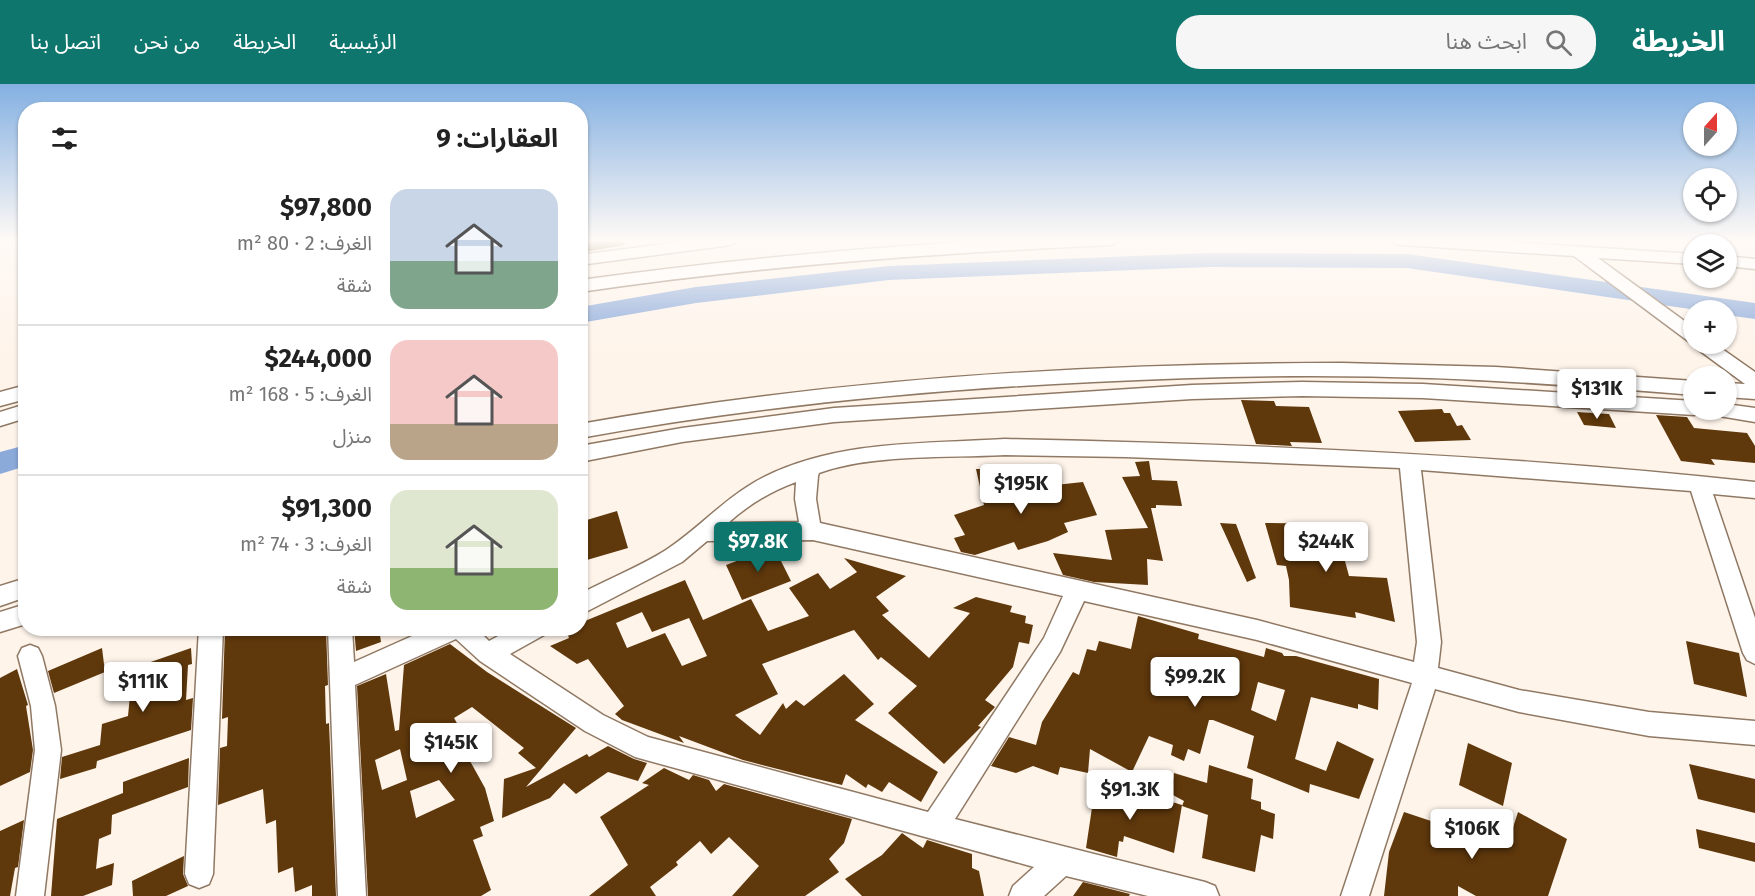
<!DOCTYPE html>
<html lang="ar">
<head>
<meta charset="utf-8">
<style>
	body { margin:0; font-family:"Fira Sans","Noto Sans Arabic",sans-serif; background:#f6f6f6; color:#222; direction:rtl; height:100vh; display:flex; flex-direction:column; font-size:22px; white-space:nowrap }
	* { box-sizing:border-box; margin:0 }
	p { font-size:20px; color:#767676 }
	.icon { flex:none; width:33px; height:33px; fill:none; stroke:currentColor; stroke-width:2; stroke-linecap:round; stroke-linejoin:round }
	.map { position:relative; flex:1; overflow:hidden; direction:ltr }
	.panel { position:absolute; left:18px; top:18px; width:570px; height:534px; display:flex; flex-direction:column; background:#fff; border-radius:24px; box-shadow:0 2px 4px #0004; direction:rtl }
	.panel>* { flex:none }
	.needle { width:39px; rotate:21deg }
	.controls { position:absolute; left:1683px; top:18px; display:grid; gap:12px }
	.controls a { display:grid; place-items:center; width:54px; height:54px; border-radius:50%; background:#fff; box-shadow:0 2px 4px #0004; font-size:30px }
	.price { position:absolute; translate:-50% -51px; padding:0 14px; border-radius:6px; background:#fff; color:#222; font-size:20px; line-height:39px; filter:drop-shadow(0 2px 3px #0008) }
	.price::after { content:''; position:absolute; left:50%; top:36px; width:18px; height:14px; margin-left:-9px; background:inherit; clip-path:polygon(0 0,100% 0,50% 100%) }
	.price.active { background:#0f766e; color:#fff }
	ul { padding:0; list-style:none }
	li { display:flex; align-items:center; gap:18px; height:150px; padding:0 30px }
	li+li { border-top:2px solid #e0e0e0 }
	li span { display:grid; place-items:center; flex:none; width:168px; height:120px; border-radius:18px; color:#555 }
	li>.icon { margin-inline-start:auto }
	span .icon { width:72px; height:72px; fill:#fffc; stroke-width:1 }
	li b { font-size:26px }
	h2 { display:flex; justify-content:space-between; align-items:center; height:72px; padding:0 30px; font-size:26px }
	header { display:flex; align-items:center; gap:36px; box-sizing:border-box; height:84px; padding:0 30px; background:#0f766e; color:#fff }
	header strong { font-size:28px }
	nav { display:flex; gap:33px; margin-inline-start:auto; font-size:21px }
	.search { width:420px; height:54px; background:#f6f6f6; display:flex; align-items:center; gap:15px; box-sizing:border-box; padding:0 21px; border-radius:24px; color:#767676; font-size:22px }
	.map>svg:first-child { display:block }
</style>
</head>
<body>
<header>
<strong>الخريطة</strong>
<div class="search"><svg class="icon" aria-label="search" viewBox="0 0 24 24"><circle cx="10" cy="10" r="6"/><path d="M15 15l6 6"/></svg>ابحث هنا</div>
<nav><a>الرئيسية</a><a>الخريطة</a><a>من نحن</a><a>اتصل بنا</a></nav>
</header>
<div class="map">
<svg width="1755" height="812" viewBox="0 0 1755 812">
	<rect width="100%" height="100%" fill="#fef4ea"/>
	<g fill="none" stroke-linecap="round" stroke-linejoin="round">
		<path fill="#8baada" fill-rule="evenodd" d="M 1208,169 L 1407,170 L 1755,219 L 1755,235 L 1726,231 L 1726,226 L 1697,226 L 1407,184 L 1208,183 L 889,196 L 696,219 L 580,239 L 580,223 L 696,203 L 889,182 Z
			M 26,361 L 26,382 L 0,390 L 0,368 Z"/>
	</g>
	<path fill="#5f380c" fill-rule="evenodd" d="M 588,156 L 624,156 L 625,161 L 580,169 L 580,158 Z
		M 1241,316 L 1274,317 L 1276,322 L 1309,323 L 1322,359 L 1290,358 L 1292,362 L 1256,360 Z
		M 1442,325 L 1444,329 L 1450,329 L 1457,342 L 1462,341 L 1471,356 L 1415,358 L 1398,327 Z
		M 1577,328 L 1609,330 L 1616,344 L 1584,341 Z
		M 1656,331 L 1687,333 L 1694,344 L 1747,349 L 1755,362 L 1755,379 L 1711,375 L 1715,381 L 1681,377 Z
		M 1149,377 L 1152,396 L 1177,397 L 1182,422 L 1156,421 L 1156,424 L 1151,424 L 1163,477 L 1147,475 L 1148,501 L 1094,498 L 1063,491 L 1053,469 L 1112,476 L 1105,446 L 1148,444 L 1122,393 L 1140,392 L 1135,378 Z
		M 976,385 L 995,385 L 1000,412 L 1046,402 L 1083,398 L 1097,431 L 1064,439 L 1068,448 L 1048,457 L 1018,466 L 1014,458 L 975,471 L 961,468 L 954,454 L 965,451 L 954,431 L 984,421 Z
		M 617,427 L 628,464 L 580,478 L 580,438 Z
		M 1220,439 L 1236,440 L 1256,494 L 1247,498 Z
		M 1265,439 L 1335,440 L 1349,492 L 1387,494 L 1395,538 L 1355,528 L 1356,534 L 1290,523 L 1289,496 L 1286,482 L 1277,481 Z
		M 774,463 L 791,497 L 742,516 L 726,481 Z
		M 844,474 L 906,492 L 876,513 L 889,527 L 882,531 L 929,574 L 970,529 L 953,524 L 976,513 L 1012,522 L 1010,528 L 1026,532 L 1025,539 L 1033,541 L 1029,560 L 1019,558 L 1013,583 L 985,616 L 995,623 L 978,642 L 981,643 L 944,680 L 888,629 L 917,602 L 881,573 L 878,576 L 854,546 L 762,580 L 778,610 L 735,631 L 760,651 L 783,619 L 786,625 L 796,616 L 804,622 L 844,590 L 874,620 L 855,636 L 938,688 L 921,718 L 889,698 L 882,708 L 868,700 L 866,704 L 846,690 L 842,701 L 813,694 L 743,676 L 679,652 L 684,659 L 622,636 L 615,630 L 624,622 L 588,575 L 577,580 L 550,562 L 569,554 L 565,544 L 580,544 L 580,539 L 685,496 L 703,536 L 751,515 L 768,547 L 809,532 L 789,504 L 818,489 L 830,505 L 857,488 ZM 642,528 L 652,548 L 689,534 L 707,572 L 682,582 L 665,549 L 627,564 L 616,539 Z
		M 1138,532 L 1199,550 L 1198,555 L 1264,573 L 1266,564 L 1282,569 L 1284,572 L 1296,572 L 1379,595 L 1378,626 L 1358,620 L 1358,625 L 1311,613 L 1295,675 L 1326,687 L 1337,657 L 1374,675 L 1359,715 L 1310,700 L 1309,709 L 1247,684 L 1254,652 L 1213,636 L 1209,636 L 1200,670 L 1188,665 L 1184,677 L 1171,671 L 1173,661 L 1149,652 L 1132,688 L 1090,665 L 1088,689 L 1060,683 L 1058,691 L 1033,682 L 1016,689 L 991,682 L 1009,653 L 1036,661 L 1042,638 L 1073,588 L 1079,591 L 1087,565 L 1096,567 L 1099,557 L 1131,565 ZM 1258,598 L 1285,606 L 1276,637 L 1251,626 Z
		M 225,544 L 326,544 L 328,601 L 325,602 L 326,640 L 329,639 L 336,812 L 312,812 L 312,801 L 295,808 L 293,783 L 278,789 L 276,736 L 266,740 L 263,705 L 218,721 L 220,664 L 227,662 L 228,633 L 222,635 Z
		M 354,544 L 379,544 L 381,558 L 356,567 Z
		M 1686,557 L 1739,569 L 1747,613 L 1694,600 Z
		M 450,560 L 487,588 L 576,644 L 526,703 L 587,670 L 589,673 L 608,662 L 634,675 L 647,679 L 638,697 L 608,688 L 576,710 L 564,699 L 550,714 L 502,734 L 504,695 L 536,684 L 518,669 L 524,664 L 472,623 L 454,634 L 466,655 L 460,659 L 485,704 L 494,737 L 480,743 L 483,752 L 473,756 L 491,806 L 481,812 L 368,812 L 357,602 L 386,590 L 395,647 L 399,646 L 404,581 ZM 400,665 L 407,696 L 382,706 L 375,676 ZM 439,696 L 455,716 L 416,734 L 410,707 Z
		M 102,564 L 105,588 L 54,609 L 48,587 Z
		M 191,564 L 192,580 L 188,581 L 186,616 L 193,614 L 191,646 L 97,677 L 96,684 L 60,695 L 62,673 L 100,661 L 102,640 L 128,632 L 131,601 L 122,604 L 122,588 Z
		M 17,585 L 28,621 L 26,622 L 33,666 L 30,688 L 0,702 L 0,594 Z
		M 1468,659 L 1512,679 L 1503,722 L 1459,701 Z
		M 189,674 L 188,703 L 112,731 L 111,750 L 99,755 L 96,785 L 114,779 L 112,801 L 83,812 L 51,812 L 57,735 L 123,709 L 123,698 Z
		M 1689,680 L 1755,695 L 1755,729 L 1698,715 Z
		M 1209,681 L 1253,695 L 1251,715 L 1261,718 L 1261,725 L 1275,730 L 1273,755 L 1261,751 L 1255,788 L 1202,774 L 1208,731 L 1182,722 L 1184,717 L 1171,710 L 1174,689 L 1207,699 Z
		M 664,684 L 689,696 L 693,691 L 709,696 L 716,707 L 724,700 L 852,735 L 844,759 L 829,775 L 839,788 L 805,812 L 732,812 L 759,782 L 729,753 L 711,770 L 700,757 L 676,778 L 678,781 L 650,803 L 656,812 L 589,812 L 628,781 L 600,733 L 649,701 L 642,699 Z
		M 1096,697 L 1130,707 L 1130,711 L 1168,723 L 1169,717 L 1182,721 L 1174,769 L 1124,752 L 1123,758 L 1119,757 L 1117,773 L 1086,764 Z
		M 1404,728 L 1455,745 L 1458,734 L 1504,759 L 1507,752 L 1510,753 L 1518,728 L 1567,755 L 1548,812 L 1476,812 L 1458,802 L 1458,812 L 1384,812 L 1389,768 Z
		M 24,736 L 18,783 L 15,784 L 10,812 L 0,812 L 0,747 Z
		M 1696,745 L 1755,759 L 1755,778 L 1699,764 Z
		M 902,749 L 923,764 L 927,756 L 972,770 L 972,784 L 979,787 L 984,812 L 862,812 L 845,795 L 882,771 Z
		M 184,772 L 183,790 L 188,802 L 166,812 L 133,812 L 132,797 Z
		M 1083,798 L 1130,810 L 1129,812 L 1073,812 Z"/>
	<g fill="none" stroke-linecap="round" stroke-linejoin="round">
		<g stroke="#907964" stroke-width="3">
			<path id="minor" d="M 693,156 L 739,156 L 731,161 L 580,181 L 580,171 Z
				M 1004,156 L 1120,156 L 1112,161 C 934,169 757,182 580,208 L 580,196 C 721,177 862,163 1004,156 Z
				M 1394,156 L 1479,156 L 1694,170 L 1694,180 L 1598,174 L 1694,244 L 1694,259 L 1688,257 L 1574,172 L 1402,161 L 1396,160 Z
				M 1708,156 L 1727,156 L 1730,160 L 1726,164 L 1726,160 L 1712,160 Z
				M 1726,172 L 1755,175 L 1755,185 L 1726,182 Z
				M 1694,260 L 1715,260 L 1755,288 L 1755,315 L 1726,313 L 1726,299 L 1745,300 L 1696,264 Z
				M 1342,279 L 1496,283 L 1694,297 L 1694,311 C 1606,304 1518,297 1430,294 C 1318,290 1206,292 1093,298 C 921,306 750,323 580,354 L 580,340 C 832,295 1087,279 1342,279 Z
				M 1302,298 L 1423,300 L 1694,317 L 1694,326 L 1703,326 L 1701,329 L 1694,331 L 1423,314 L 1302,312 L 1192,315 L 834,338 L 682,358 L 580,378 L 580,362 L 682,344 L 834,324 L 1192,301 Z
				M 26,301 L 26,315 L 0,322 L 0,308 Z
				M 26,320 L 26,334 L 0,342 L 0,328 Z
				M 1726,320 L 1755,324 L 1755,338 L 1713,331 L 1710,326 L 1726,326 Z
				M 1005,355 C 1255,360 1506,371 1755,398 L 1755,414 L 1713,410 L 1755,534 L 1755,580 L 1747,576 L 1743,569 L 1691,407 L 1421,386 L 1441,558 L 1438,584 L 1519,606 L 1649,628 L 1755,637 L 1755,661 L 1649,652 L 1519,628 L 1435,605 L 1369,812 L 1341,812 L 1412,599 L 1257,556 L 1084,517 L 1060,568 L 955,735 L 1205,798 L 1215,802 L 1219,812 L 1148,812 L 1066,792 L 1044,812 L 1009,812 L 1013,802 L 1034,783 L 635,673 L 585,647 L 480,577 L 456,555 L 355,601 L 366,812 L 338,812 L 328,544 L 352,544 L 354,578 L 430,544 L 476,544 L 489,557 L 513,544 L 547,544 L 544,551 L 510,570 L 603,631 L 648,653 L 928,728 L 1044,554 L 1063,512 L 813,456 L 707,457 L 682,478 L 580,531 L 580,510 C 608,495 639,483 666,466 C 701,443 725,413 764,393 C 838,356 924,360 1005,355 ZM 1005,371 L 1126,373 L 1400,384 L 1417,558 L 1414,578 L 1257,536 L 820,439 L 816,415 L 818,392 L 819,389 C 870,370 950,374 1005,371 ZM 796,398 L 795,415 L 799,438 L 728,439 C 748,421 771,407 796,398 Z
				M 26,494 L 26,513 L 0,522 L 0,502 Z
				M 26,520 L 26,540 L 0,548 L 0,528 Z
				M 199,544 L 223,544 L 213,790 L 209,800 L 199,804 L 189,800 L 185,790 Z
				M 30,561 L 38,564 L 42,572 L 55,622 L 61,666 L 44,812 L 16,812 L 35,666 L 31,622 L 18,572 L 22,564 Z"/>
		</g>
		<use href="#minor" fill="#fff" fill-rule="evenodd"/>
	</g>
	<linearGradient id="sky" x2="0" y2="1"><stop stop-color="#83b0e2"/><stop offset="0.58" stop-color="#fffaf6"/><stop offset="1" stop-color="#fffaf6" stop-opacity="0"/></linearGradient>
	<rect width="1755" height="270" fill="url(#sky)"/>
</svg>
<div class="controls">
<a><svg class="needle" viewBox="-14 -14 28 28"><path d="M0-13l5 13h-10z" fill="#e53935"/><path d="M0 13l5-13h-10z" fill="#767676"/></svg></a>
<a><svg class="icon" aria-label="locate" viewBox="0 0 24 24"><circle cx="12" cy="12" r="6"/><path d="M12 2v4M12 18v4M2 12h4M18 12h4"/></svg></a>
<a><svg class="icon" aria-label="layers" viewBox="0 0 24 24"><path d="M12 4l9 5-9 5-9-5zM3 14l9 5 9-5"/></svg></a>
<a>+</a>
<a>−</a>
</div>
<b class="price" style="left:1597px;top:336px">$131K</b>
<b class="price" style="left:1021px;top:431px">$195K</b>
<b class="price active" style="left:758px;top:489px">$97.8K</b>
<b class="price" style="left:1326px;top:489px">$244K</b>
<b class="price" style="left:1195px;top:624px">$99.2K</b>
<b class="price" style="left:143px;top:629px">$111K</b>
<b class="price" style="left:451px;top:690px">$145K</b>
<b class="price" style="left:1130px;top:737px">$91.3K</b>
<b class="price" style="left:1472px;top:776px">$106K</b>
<section class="panel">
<h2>العقارات: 9<svg class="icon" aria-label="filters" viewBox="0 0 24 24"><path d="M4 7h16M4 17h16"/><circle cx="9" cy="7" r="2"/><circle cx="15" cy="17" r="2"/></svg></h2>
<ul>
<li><span style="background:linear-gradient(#c9d6e8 60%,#7fa58c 0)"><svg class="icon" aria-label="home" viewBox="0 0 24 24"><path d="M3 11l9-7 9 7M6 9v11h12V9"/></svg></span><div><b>$97,800</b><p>الغرف: 2 · 80 m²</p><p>شقة</p></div></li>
<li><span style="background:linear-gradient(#f6c9c9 70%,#b9a48a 0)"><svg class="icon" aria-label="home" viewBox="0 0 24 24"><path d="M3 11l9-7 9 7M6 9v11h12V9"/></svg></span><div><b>$244,000</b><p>الغرف: 5 · 168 m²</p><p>منزل</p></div></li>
<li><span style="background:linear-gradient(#dfe7d0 65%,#8fb573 0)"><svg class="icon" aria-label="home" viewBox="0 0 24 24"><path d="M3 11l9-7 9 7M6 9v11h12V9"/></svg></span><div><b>$91,300</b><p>الغرف: 3 · 74 m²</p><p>شقة</p></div></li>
</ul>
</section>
</div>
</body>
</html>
